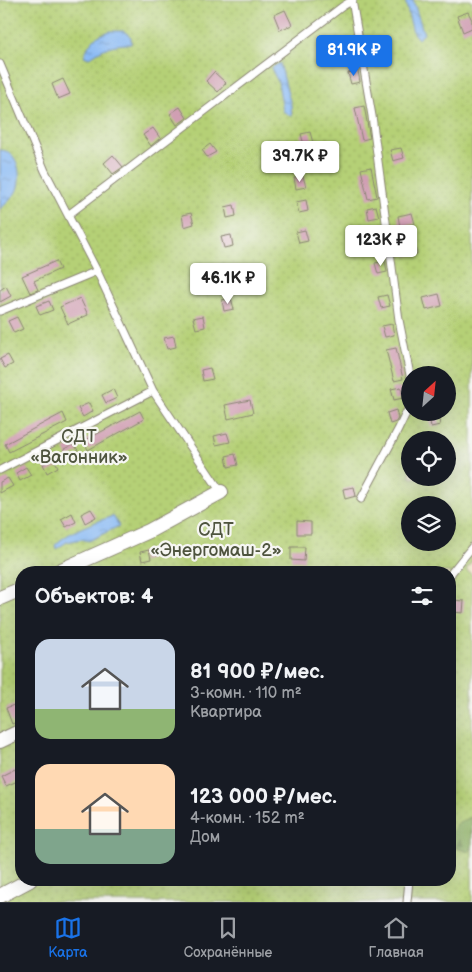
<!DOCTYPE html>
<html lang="ru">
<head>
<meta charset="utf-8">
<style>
	body { margin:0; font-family:"Balsamiq Sans",sans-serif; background:#242831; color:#f1f3f6; height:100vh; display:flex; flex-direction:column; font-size:19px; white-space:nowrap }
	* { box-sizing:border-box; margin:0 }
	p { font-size:16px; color:#9ea1a6 }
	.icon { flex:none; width:28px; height:28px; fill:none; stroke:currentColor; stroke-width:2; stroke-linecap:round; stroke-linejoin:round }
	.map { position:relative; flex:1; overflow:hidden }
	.sheet { position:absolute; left:15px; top:566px; width:441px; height:320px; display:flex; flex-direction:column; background:#171b24; border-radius:20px; box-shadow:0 5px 20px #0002 }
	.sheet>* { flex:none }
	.needle { width:32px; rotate:27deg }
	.tools { position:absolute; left:401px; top:366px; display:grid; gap:10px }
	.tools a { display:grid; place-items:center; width:55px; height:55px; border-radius:50%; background:#171b24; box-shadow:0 5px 20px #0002; font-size:25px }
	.price { position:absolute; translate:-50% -42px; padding:0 11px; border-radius:5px; background:#fff; color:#222; font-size:16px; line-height:32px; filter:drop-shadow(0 1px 2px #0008) }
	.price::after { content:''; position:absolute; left:50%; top:30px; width:15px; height:11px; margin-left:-8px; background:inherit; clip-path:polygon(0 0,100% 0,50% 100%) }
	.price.on { background:#1a73e8; color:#fff }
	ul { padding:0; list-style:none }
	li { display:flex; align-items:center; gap:15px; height:125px; padding:0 20px }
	li span { display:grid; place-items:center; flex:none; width:140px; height:100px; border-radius:15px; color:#555 }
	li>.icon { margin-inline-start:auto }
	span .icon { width:60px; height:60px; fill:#fffc; stroke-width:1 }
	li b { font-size:21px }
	h2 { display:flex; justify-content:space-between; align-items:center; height:60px; padding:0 20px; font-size:21px }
	.menu { display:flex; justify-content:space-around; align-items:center; height:70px; border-top:1px solid #363941; background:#171b24; font-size:14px; color:#9ea1a6 }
	.menu a { display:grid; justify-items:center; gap:2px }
	.menu .on { color:#1a73e8 }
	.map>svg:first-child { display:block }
</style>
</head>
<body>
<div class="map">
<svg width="472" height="902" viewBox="0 0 472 902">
	<defs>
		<pattern id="forest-firs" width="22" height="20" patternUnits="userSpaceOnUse" patternTransform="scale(1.25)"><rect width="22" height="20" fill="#90b267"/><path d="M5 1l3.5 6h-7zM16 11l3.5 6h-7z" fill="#769155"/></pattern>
		<pattern id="garden-dots" width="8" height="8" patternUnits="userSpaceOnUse" patternTransform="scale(1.25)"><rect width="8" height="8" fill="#b5d076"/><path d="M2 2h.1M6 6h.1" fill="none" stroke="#9cb366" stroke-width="1.8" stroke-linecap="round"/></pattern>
		<pattern id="water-ripples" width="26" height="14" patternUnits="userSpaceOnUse" patternTransform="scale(1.25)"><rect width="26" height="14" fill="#89baf5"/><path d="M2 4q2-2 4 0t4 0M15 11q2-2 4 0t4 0" fill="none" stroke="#7097c7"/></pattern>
	</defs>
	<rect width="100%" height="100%" fill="#f6f6f2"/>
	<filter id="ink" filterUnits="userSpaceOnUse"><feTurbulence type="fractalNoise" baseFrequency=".02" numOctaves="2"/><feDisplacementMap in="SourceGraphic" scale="10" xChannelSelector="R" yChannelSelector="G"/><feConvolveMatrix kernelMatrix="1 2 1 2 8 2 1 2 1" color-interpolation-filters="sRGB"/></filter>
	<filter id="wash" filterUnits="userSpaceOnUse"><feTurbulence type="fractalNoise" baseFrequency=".0096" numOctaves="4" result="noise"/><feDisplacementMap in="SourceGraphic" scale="20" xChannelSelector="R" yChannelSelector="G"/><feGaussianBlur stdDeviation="1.12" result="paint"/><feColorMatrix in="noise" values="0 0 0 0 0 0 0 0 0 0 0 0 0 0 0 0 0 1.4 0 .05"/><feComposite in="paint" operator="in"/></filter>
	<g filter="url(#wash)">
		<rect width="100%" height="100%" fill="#eadfbb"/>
		<path fill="url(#forest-firs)" stroke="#5e6e49" d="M 472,817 L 472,847 L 469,852 L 450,846 L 450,834 L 459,822 Z"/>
		<path fill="url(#garden-dots)" stroke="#707e50" fill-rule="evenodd" d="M 0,0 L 472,0 L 472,561 L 466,570 L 472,575 L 472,817 L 459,822 L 450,834 L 450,572 L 21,572 L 21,880 L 450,880 L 450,846 L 469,852 L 472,847 L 472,902 L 0,902 ZM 410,375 L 448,375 L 448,412 L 410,412 ZM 410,440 L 448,440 L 448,478 L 410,478 ZM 410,505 L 448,505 L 448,542 L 410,542 Z"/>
		<path fill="url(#water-ripples)" stroke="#5a7290" d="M 405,0 L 413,0 L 424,34 L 418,39 L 413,33 Z
			M 110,31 L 124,31 L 131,37 L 131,44 C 112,44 105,47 89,58 L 84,56 C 91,39 94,37 110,31 Z
			M 280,63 L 291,105 L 292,117 L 283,111 L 278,82 L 271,68 Z
			M 0,150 C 19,150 23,178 16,192 C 12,199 6,204 0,209 Z
			M 113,516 L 119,526 L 89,541 L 81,539 L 67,542 L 56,549 L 55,545 C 70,530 93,523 113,516 Z"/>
		<g id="blocks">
			<path fill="#d09fb3" d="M 285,10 L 292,25 L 280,30 L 274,15 Z
				M 468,12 L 472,20 L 472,28 L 463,32 L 457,16 Z
				M 352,39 L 355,50 L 345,52 L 343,41 Z
				M 358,71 L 360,82 L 351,84 L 348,73 Z
				M 214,72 L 226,83 L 218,92 L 206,81 Z
				M 63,79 L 70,94 L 58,99 L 52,84 Z
				M 364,106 L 370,138 L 362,140 L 355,108 Z
				M 180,107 L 187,118 L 177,125 L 170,114 Z
				M 153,128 L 160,138 L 151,146 L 143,135 Z
				M 310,132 L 313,143 L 304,145 L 301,134 Z
				M 210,144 L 216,152 L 207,157 L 202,150 Z
				M 401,148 L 404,158 L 393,161 L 390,150 Z
				M 291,149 L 294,160 L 284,162 L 282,151 Z
				M 113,155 L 123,167 L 113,174 L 104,163 Z
				M 371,167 L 377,197 L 368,199 L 361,169 Z
				M 303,176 L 306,187 L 296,189 L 294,178 Z
				M 306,200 L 308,211 L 299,213 L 296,202 Z
				M 234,205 L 236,216 L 227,218 L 225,207 Z
				M 376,206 L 379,217 L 369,219 L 367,208 Z
				M 191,213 L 194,224 L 184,227 L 182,215 Z
				M 412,213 L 415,224 L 400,227 L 398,216 Z
				M 305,230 L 308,241 L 299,243 L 296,232 Z
				M 231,235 L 233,246 L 224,248 L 221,237 Z
				M 381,237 L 384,248 L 374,250 L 372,239 Z
				M 415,246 L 417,254 L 407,256 L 405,248 Z
				M 56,261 L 60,269 L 34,281 L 38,290 L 30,293 L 22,276 Z
				M 385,261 L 387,272 L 378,274 L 375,263 Z
				M 6,286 L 11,296 L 0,302 L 0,290 Z
				M 439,294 L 442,306 L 426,310 L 423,298 Z
				M 387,295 L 390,306 L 381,308 L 378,297 Z
				M 80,298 L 88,315 L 68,324 L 60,307 Z
				M 231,298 L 234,309 L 224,311 L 222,300 Z
				M 49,301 L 53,310 L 40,315 L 36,306 Z
				M 203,316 L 205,327 L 196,329 L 193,318 Z
				M 17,317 L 23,329 L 14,333 L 8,321 Z
				M 392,324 L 394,335 L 385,337 L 382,326 Z
				M 174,336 L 176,347 L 167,349 L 164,338 Z
				M 396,348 L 403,379 L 394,381 L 386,350 Z
				M 8,355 L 13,364 L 5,368 L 0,359 Z
				M 210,368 L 213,379 L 203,381 L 201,370 Z
				M 401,387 L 403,398 L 394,400 L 391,389 Z
				M 113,389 L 117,398 L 106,403 L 102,395 Z
				M 250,400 L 253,413 L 228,419 L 225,405 Z
				M 89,403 L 93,411 L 83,417 L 78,408 Z
				M 396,410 L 398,418 L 396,422 L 390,424 L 387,413 Z
				M 140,411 L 144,419 L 88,450 L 84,441 Z
				M 63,413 L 67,422 L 9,452 L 5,444 Z
				M 438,414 L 440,425 L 431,427 L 429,416 Z
				M 227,433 L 230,442 L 216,445 L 214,436 Z
				M 74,444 L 79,452 L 68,458 L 64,449 Z
				M 235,454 L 238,465 L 228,467 L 226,456 Z
				M 54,459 L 58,467 L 47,473 L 43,464 Z
				M 26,467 L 31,475 L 20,481 L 16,473 Z
				M 8,478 L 13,486 L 0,493 L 0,482 Z
				M 354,487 L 356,496 L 345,499 L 343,489 Z
				M 91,509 L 96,517 L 85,523 L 81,514 Z
				M 72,513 L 76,522 L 66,527 L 61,519 Z
				M 297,521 L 311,522 L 311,534 L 297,534 Z
				M 291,547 L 305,547 L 304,561 L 291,560 Z
				M 149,550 L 151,559 L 142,561 L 140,552 Z
				M 453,600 L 464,601 L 463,613 L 453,612 Z
				M 19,703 L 21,710 L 21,720 L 12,724 L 6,708 Z
				M 15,769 L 20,780 L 6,786 L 1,776 Z"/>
		</g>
	</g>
	<g filter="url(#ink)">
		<use href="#blocks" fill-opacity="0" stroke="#8a8573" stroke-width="1"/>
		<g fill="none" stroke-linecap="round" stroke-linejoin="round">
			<g stroke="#8a8573" stroke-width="9">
				<path id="lane" d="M 352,0 L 372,116 L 399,320 L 410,375
					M 0,64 L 45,171 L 97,271 L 153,391 L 221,492
					M 68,215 L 343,6 L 353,0
					M 0,311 L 97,271
					M 0,470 L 153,391
					M 361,499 L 398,430 L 410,405
					M 450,576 L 452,572 L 472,547
					M 407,902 L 409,880"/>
			</g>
			<g stroke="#8a8573" stroke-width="16">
				<path id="street" d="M 57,572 L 149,531 L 221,492
					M 0,598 L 21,589
					M 0,741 L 21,731
					M 0,896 L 30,880"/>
			</g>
			<use href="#lane" stroke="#fff" stroke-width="7"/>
			<use href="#street" stroke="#fff" stroke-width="14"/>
		</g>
	</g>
	<g text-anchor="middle" stroke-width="4.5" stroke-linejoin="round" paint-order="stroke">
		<g font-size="18" fill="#4e543e" stroke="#f6f6f2">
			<text x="79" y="442">СДТ<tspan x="79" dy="21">«Вагонник»</tspan></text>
			<text x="216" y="535">СДТ<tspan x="216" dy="21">«Энергомаш-2»</tspan></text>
		</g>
	</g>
</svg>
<div class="tools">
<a><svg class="needle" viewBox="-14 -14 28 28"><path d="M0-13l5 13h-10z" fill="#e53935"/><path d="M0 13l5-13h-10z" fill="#9ea1a6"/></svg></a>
<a><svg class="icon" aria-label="locate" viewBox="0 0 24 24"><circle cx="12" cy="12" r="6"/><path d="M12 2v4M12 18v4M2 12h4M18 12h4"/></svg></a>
<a><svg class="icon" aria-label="layers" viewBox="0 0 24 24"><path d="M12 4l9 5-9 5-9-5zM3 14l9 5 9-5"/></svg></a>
</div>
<b class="price on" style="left:354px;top:77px">81.9K ₽</b>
<b class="price" style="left:300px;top:183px">39.7K ₽</b>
<b class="price" style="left:381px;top:267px">123K ₽</b>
<b class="price" style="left:228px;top:305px">46.1K ₽</b>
<section class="sheet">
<h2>Объектов: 4<svg class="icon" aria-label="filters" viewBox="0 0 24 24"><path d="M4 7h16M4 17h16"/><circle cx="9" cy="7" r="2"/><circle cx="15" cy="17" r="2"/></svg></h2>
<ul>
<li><span style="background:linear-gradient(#c9d6e8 70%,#8fb573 0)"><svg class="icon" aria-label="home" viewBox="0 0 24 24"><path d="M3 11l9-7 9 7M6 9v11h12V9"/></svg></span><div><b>81 900 ₽/мес.</b><p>3-комн. · 110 m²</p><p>Квартира</p></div></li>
<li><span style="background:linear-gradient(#ffd9b3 65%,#7fa58c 0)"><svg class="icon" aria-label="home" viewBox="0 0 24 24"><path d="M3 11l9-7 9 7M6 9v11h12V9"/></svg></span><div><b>123 000 ₽/мес.</b><p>4-комн. · 152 m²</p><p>Дом</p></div></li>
</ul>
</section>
</div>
<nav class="menu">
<a class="on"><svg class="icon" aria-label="map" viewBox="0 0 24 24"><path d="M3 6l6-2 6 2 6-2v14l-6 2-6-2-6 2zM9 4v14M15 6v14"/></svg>Карта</a>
<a><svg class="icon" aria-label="saved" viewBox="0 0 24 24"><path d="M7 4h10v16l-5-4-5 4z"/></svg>Сохранённые</a>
<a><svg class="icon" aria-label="home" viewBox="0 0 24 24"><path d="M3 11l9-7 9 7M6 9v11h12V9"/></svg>Главная</a>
</nav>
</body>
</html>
